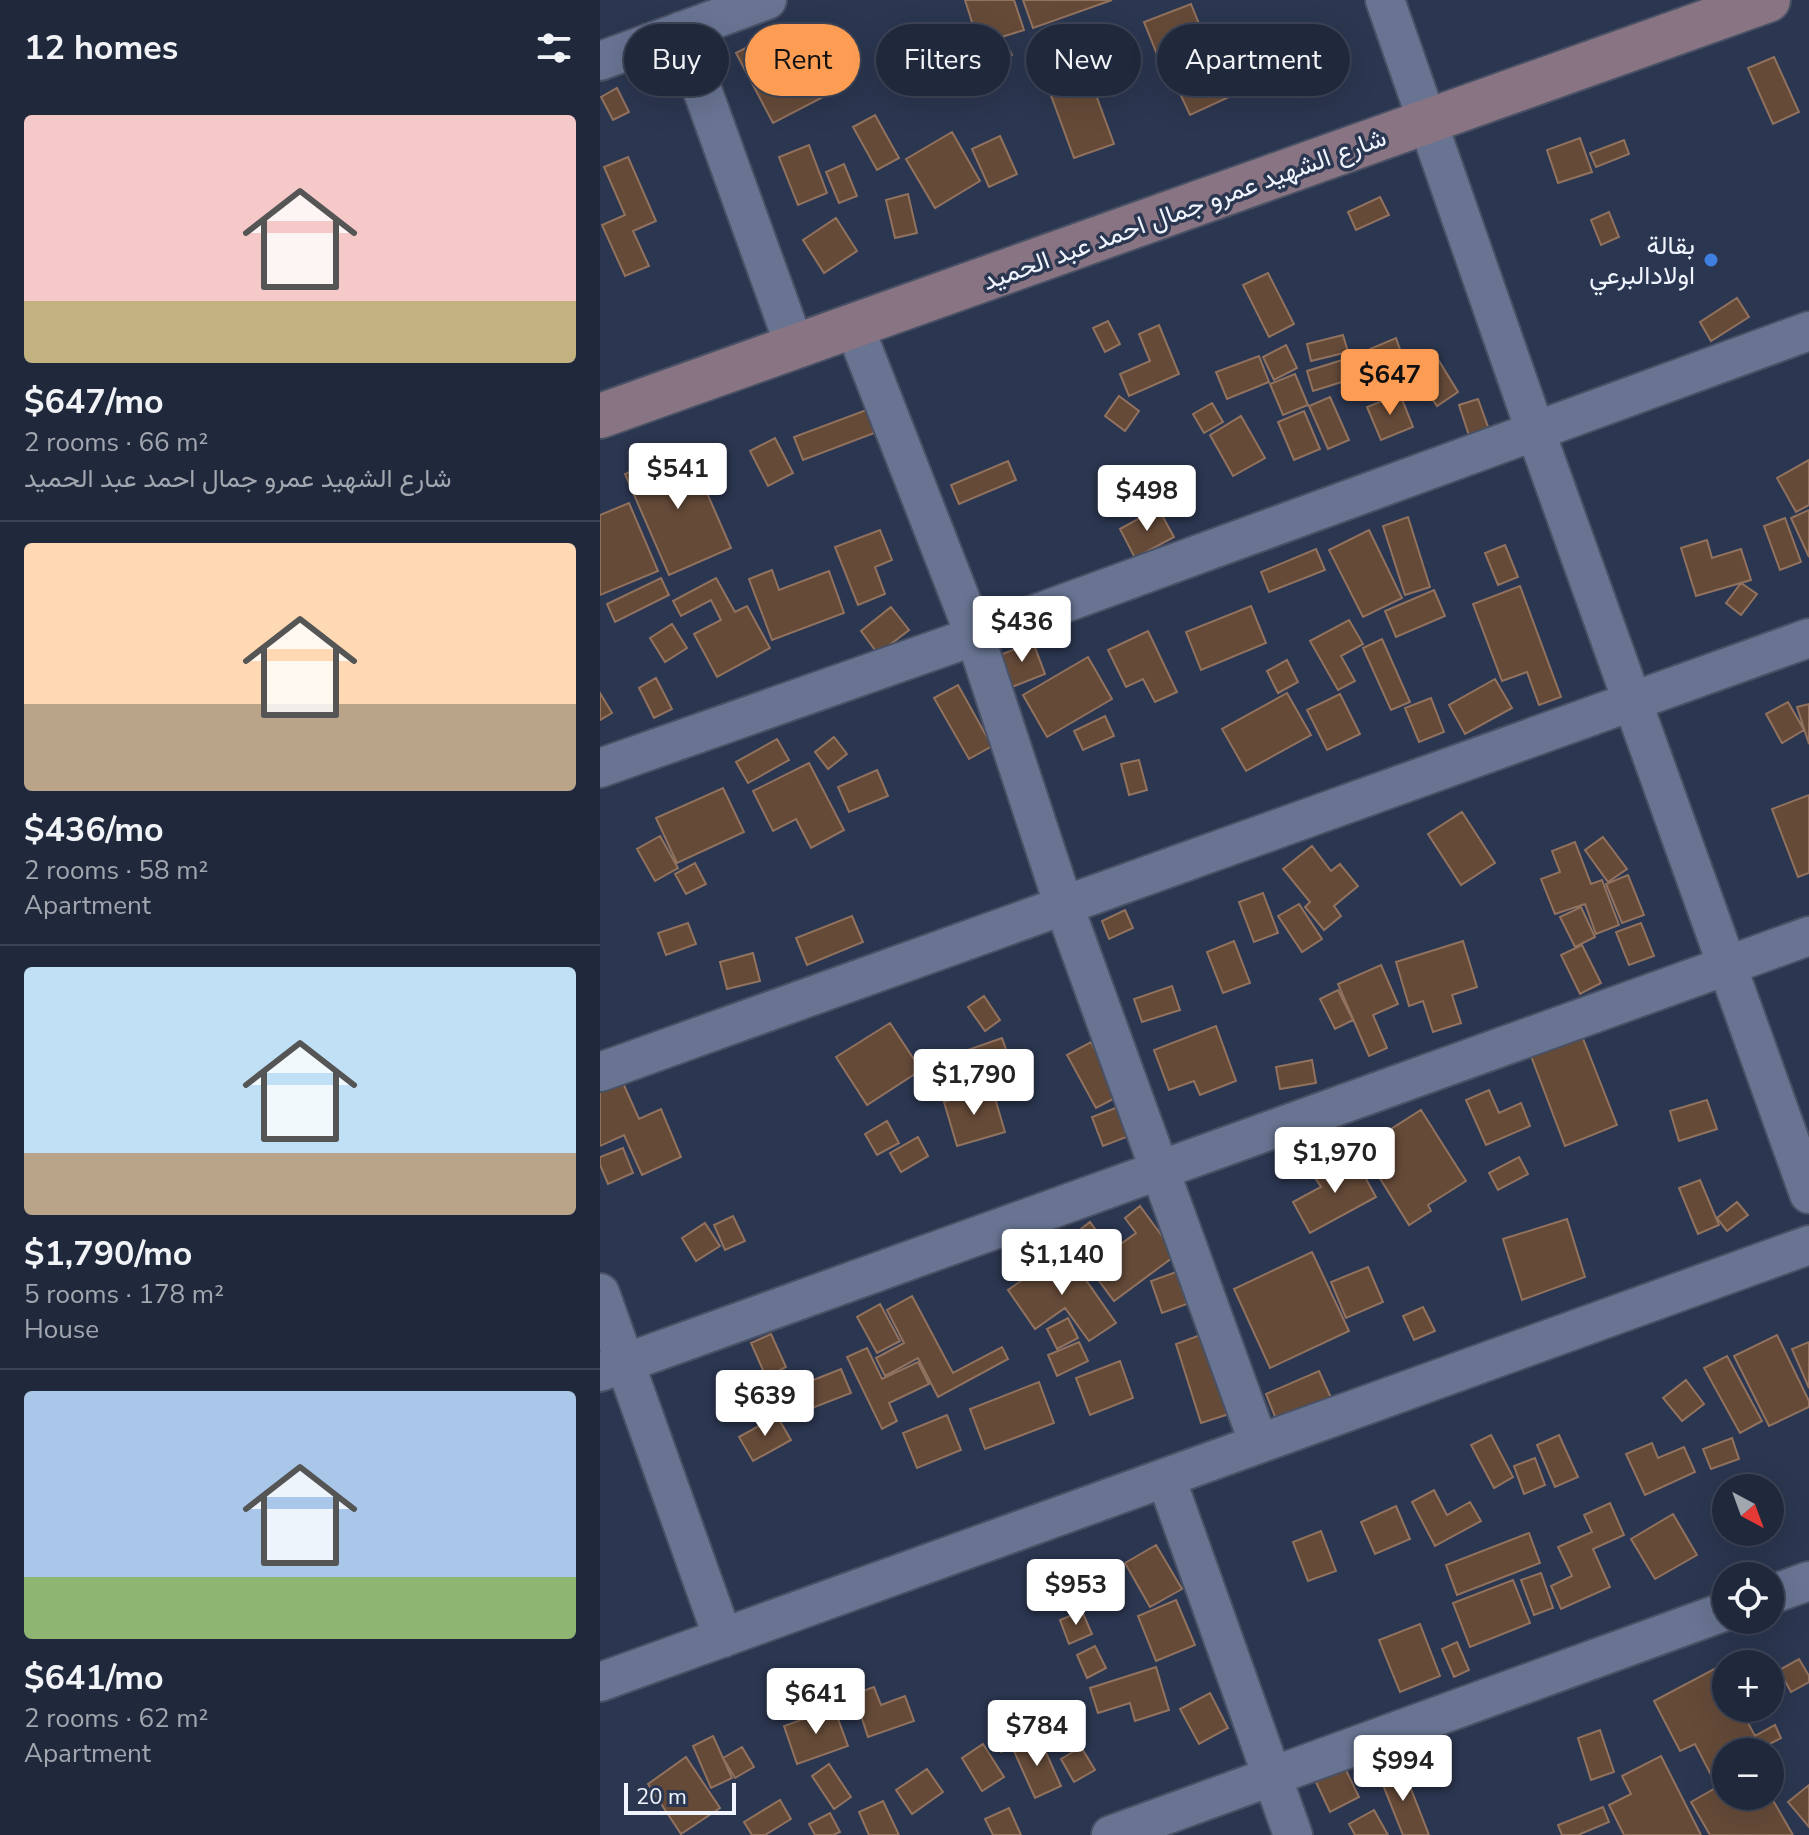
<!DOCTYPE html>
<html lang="en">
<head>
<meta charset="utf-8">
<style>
	body { margin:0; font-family:"Nunito Sans",Vazirmatn,sans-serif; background:#2d3447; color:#f1f3f6; height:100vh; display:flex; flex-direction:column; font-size:30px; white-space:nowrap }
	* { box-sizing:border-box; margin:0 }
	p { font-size:26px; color:#a2a6af }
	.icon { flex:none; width:44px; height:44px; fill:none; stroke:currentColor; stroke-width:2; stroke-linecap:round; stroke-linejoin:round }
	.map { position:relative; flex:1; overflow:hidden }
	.details { display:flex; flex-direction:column; background:#20283c; width:600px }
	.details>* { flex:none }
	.guide { position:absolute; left:24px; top:24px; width:760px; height:72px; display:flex; gap:16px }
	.needle { width:52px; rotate:139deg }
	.fabs { position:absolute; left:1112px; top:1474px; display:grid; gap:16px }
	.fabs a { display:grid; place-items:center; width:72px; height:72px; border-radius:50%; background:#20283c; box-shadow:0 8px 32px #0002,0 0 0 2px #3d4456; font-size:40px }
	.scale { position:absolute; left:24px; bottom:20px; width:112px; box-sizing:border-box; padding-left:8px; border:4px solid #eff4fe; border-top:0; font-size:22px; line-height:28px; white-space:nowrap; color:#eff4fe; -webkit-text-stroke:6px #2b3650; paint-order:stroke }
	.price { position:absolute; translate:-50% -68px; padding:0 18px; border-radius:8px; background:#fff; color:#222; font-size:26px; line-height:52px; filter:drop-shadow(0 2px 4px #0008) }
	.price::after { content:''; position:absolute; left:50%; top:48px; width:24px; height:18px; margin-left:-12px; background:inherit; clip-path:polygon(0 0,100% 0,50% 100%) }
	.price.active { background:#fd9d54; color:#111 }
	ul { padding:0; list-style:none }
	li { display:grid; align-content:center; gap:16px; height:424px; padding:0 24px }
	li+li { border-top:2px solid #3d4456 }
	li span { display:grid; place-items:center; height:248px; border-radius:8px; color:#555 }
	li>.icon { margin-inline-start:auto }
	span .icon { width:144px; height:144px; fill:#fffc; stroke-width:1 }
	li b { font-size:34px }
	h2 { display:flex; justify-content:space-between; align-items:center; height:96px; padding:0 24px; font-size:34px }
	.tag { padding:0 28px; border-radius:36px; background:#20283c; box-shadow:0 8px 32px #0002,0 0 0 2px #3d4456; font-size:28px; line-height:72px }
	.tag.active { background:#fd9d54; color:#111 }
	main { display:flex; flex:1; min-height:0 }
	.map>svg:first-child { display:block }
</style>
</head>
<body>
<main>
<section class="details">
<h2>12 homes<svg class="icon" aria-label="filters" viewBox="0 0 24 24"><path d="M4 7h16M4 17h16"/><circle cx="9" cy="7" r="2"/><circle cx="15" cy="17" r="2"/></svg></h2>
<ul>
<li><span style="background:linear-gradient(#f6c9c9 75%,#c2b280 0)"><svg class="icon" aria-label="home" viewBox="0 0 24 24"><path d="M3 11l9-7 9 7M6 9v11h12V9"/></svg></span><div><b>$647/mo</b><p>2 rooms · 66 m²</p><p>شارع الشهيد عمرو جمال احمد عبد الحميد</p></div></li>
<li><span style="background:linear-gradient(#ffd9b3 65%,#b9a48a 0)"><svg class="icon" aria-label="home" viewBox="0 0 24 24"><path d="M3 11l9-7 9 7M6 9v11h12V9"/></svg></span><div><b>$436/mo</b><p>2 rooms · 58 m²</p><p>Apartment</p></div></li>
<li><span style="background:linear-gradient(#bfe0f5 75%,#b9a48a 0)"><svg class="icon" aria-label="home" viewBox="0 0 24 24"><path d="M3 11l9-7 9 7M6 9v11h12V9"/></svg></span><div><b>$1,790/mo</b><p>5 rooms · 178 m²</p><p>House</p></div></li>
<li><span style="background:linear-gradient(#a9c7e8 75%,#8fb573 0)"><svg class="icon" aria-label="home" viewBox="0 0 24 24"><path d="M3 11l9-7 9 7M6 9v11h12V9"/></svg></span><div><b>$641/mo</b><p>2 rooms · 62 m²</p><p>Apartment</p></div></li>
</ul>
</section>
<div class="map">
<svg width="1209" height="1835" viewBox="0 0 1209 1835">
	<rect width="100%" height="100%" fill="#2b3650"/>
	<path fill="#654a38" stroke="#91725f" stroke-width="2" d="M 365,0 L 414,0 L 424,30 L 379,44 Z
		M 423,0 L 512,0 L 433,28 Z
		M 591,4 L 610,51 L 563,69 L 544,22 Z
		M 181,30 L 195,56 L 229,38 L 252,82 L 173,123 L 136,53 Z
		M 403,38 L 412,55 L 385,71 L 376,55 Z
		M 478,46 L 514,144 L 474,158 L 438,60 Z
		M 680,51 L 692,72 L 669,84 L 657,62 Z
		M 609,54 L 629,97 L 590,115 L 570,72 Z
		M 1174,57 L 1199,112 L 1173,124 L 1148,68 Z
		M 17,88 L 29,112 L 13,120 L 1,97 Z
		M 275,115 L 299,158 L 277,170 L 253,127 Z
		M 352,132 L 380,181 L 335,208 L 306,159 Z
		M 400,136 L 417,174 L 389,187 L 372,149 Z
		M 980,138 L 992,172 L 958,183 L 947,150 Z
		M 1024,140 L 1029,154 L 996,167 L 990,153 Z
		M 209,145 L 227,193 L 198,205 L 179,157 Z
		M 28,157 L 56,221 L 33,231 L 49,266 L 25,276 L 2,225 L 25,215 L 4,167 Z
		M 244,164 L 257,196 L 239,203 L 226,172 Z
		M 308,194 L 317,233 L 295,238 L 286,200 Z
		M 780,197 L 789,215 L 756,230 L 748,212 Z
		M 1009,212 L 1019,237 L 1001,245 L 991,220 Z
		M 236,218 L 257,251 L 224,273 L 203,240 Z
		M 668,273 L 694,324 L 669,337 L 643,285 Z
		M 1137,298 L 1149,317 L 1111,341 L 1100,322 Z
		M 508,321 L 520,344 L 505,352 L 493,328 Z
		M 559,325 L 579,374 L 529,396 L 520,374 L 550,361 L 539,334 Z
		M 743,335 L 748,352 L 711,361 L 707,344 Z
		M 796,338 L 804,361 L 778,371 L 770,349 Z
		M 686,345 L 697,368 L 674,380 L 663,357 Z
		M 768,352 L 774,372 L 713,391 L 707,371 Z
		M 659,356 L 669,382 L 627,399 L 616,372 Z
		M 836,356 L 858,392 L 837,406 L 813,370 Z
		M 695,374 L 708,405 L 683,415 L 670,384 Z
		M 800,394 L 813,427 L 781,440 L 767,407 Z
		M 519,396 L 539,411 L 525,431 L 505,416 Z
		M 730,397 L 749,440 L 728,449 L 709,406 Z
		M 878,399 L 892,438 L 872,445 L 859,405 Z
		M 612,403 L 623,422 L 604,433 L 593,414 Z
		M 269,409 L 277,432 L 203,460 L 194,437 Z
		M 704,411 L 720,449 L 694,460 L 678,422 Z
		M 641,416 L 665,458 L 633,476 L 610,435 Z
		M 175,438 L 193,473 L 168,486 L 150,451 Z
		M 87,447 L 131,548 L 69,575 L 25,474 Z
		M 1209,460 L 1209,505 L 1196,512 L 1177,478 Z
		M 408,461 L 416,480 L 359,504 L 351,485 Z
		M 29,503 L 58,571 L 0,595 L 0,515 Z
		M 558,508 L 574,537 L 535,558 L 520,529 Z
		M 1209,510 L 1209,557 L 1191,518 Z
		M 808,517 L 830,587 L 805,595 L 783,526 Z
		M 1185,518 L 1201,562 L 1180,570 L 1164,526 Z
		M 280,530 L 292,560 L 275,567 L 285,594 L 258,605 L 235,547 Z
		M 769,530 L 802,598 L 763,617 L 729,550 Z
		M 1107,540 L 1112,558 L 1141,549 L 1151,580 L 1096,596 L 1081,548 Z
		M 905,545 L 918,577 L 898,585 L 885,553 Z
		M 716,549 L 725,570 L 669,592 L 661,572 Z
		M 172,570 L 179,590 L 229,571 L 244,613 L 172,640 L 149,579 Z
		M 61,578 L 69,595 L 15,622 L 7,604 Z
		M 116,578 L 135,612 L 147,606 L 170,648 L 117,677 L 94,634 L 121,620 L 111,600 L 81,616 L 73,601 Z
		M 1141,583 L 1157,594 L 1141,615 L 1126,603 Z
		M 920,586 L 961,697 L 939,705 L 927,672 L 902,681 L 873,604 Z
		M 834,590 L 845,616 L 796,637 L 785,611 Z
		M 651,606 L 666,643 L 601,670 L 586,632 Z
		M 291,607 L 309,630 L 278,654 L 261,631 Z
		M 749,620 L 763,644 L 741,656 L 755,681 L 738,690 L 710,641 Z
		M 72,624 L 87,648 L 65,662 L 50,638 Z
		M 548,631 L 577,692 L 555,702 L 543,679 L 526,687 L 508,650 Z
		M 782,639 L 810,702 L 791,710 L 763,648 Z
		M 433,642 L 445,674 L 412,687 L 400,655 Z
		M 488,657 L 512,699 L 447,737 L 423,695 Z
		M 687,660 L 698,682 L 678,693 L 667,671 Z
		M 56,678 L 72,709 L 54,718 L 39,688 Z
		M 895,679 L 912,708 L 865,734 L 849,705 Z
		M 358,685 L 392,746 L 369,759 L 334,698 Z
		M 0,693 L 12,713 L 0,720 Z
		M 687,693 L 711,735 L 646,771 L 622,729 Z
		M 740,694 L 760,734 L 727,750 L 707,710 Z
		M 831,698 L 844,732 L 819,742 L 805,708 Z
		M 1188,702 L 1204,730 L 1182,743 L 1166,714 Z
		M 1209,704 L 1209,744 L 1197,707 Z
		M 505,716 L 514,736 L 483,750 L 474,731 Z
		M 234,737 L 247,754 L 228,769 L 215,752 Z
		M 177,739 L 189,760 L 148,783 L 136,762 Z
		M 539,760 L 547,790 L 529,795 L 521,764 Z
		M 209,763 L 244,830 L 211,848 L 196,819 L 173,831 L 153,791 Z
		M 277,770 L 288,796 L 249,812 L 238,787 Z
		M 123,788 L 144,832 L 77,863 L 56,818 Z
		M 1209,795 L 1209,873 L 1198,877 L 1172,809 Z
		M 862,812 L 895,863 L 861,885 L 828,834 Z
		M 60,836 L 78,868 L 55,881 L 37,849 Z
		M 1003,837 L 1027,869 L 1008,882 L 985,850 Z
		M 975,842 L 991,884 L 1002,880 L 1019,925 L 996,934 L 985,904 L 955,914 L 941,879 L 960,872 L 952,851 Z
		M 712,846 L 731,871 L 740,864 L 758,886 L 734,906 L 741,916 L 724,930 L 705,907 L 710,902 L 683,869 Z
		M 95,863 L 106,884 L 86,894 L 75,874 Z
		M 1028,875 L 1044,915 L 1022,923 L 1006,884 Z
		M 663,893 L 678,933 L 654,942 L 639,902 Z
		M 699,904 L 722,939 L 702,952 L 678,916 Z
		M 981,907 L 995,937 L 975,947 L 960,917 Z
		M 525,910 L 533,928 L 509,939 L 502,921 Z
		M 252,916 L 263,942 L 207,965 L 196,938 Z
		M 88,923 L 96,944 L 66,955 L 58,933 Z
		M 1041,923 L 1054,956 L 1029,965 L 1016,932 Z
		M 634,941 L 650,983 L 623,993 L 607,952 Z
		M 863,941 L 877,987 L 852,995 L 861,1023 L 833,1032 L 823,1001 L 809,1006 L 796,962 Z
		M 982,945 L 1001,983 L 980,994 L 961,955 Z
		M 153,953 L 160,981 L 127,989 L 120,962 Z
		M 781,965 L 798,1004 L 773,1015 L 787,1048 L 769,1056 L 738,984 Z
		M 572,986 L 580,1010 L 542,1022 L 534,999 Z
		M 738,990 L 753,1020 L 735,1029 L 720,999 Z
		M 384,996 L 400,1020 L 385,1031 L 368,1007 Z
		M 290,1023 L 321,1070 L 267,1105 L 236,1057 Z
		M 616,1026 L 636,1081 L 600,1095 L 594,1081 L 569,1090 L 554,1050 Z
		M 982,1036 L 1017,1125 L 965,1146 L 931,1056 Z
		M 402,1038 L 413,1069 L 371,1084 L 359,1053 Z
		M 491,1042 L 519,1096 L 496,1108 L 467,1055 Z
		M 712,1060 L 716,1083 L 680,1089 L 676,1067 Z
		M 19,1074 L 39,1119 L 61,1109 L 81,1157 L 42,1175 L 24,1135 L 0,1146 L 0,1082 Z
		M 392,1088 L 405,1132 L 357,1146 L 344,1102 Z
		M 889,1090 L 899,1113 L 921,1103 L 930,1126 L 886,1145 L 866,1100 Z
		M 1107,1100 L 1117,1129 L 1079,1141 L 1070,1111 Z
		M 518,1107 L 529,1136 L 503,1146 L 492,1117 Z
		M 821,1110 L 866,1181 L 828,1205 L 831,1211 L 809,1225 L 761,1148 Z
		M 287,1121 L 299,1143 L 277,1155 L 265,1134 Z
		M 318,1137 L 328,1156 L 301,1172 L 290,1153 Z
		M 23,1148 L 33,1173 L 8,1184 L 0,1165 L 0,1157 Z
		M 753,1155 L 776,1197 L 710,1233 L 693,1202 L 721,1187 L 714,1176 Z
		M 919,1157 L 928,1174 L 898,1190 L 889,1173 Z
		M 1100,1180 L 1119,1225 L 1098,1234 L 1079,1188 Z
		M 1137,1202 L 1148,1215 L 1127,1231 L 1117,1218 Z
		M 540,1206 L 576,1255 L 514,1301 L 468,1239 L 490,1222 L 511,1251 L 536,1233 L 525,1218 Z
		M 133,1216 L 145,1241 L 125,1250 L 114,1225 Z
		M 967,1219 L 985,1277 L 922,1300 L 903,1239 Z
		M 105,1223 L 120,1246 L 96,1261 L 82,1238 Z
		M 465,1250 L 516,1323 L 489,1341 L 465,1308 L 435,1329 L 408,1290 Z
		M 712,1252 L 749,1331 L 670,1368 L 634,1289 Z
		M 768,1267 L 783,1302 L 746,1318 L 731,1282 Z
		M 576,1272 L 587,1304 L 562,1313 L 551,1281 Z
		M 312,1296 L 353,1373 L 402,1347 L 408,1359 L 338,1397 L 318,1358 L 285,1376 L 276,1358 L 304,1343 L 287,1310 Z
		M 280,1304 L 300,1341 L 277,1353 L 257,1317 Z
		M 823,1307 L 835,1331 L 814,1340 L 803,1316 Z
		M 468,1318 L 478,1338 L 457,1349 L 447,1329 Z
		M 171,1334 L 186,1367 L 166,1377 L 151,1343 Z
		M 603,1334 L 629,1414 L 601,1423 L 576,1344 Z
		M 1177,1335 L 1209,1401 L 1209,1407 L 1169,1426 L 1134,1356 Z
		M 479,1342 L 488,1361 L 457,1376 L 448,1355 Z
		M 1209,1342 L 1209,1388 L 1192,1349 Z
		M 267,1348 L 282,1379 L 318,1362 L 329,1384 L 289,1403 L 297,1421 L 282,1429 L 247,1357 Z
		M 1127,1356 L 1162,1421 L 1140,1433 L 1104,1368 Z
		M 520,1361 L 533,1398 L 490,1415 L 476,1378 Z
		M 241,1369 L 251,1393 L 207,1410 L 198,1386 Z
		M 719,1371 L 732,1400 L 678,1424 L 666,1394 Z
		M 1086,1380 L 1104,1404 L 1082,1421 L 1063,1398 Z
		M 439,1382 L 454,1423 L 385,1449 L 370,1409 Z
		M 169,1383 L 179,1403 L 155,1415 L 145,1395 Z
		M 347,1415 L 361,1450 L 317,1468 L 303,1433 Z
		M 177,1416 L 191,1440 L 153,1461 L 139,1437 Z
		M 891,1435 L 913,1477 L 894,1488 L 871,1445 Z
		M 959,1435 L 978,1477 L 955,1487 L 937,1445 Z
		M 1132,1438 L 1139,1459 L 1111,1469 L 1103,1449 Z
		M 1052,1443 L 1058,1458 L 1084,1447 L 1095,1472 L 1045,1495 L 1026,1454 Z
		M 935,1458 L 945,1485 L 924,1494 L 914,1466 Z
		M 834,1490 L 847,1515 L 870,1502 L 881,1521 L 835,1546 L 812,1502 Z
		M 1010,1503 L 1024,1535 L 993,1549 L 1010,1587 L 961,1609 L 951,1586 L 972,1576 L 958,1547 L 992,1532 L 984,1515 Z
		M 796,1506 L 810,1539 L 775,1554 L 761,1522 Z
		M 1073,1514 L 1097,1555 L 1055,1579 L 1031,1539 Z
		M 721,1531 L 736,1571 L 708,1581 L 693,1542 Z
		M 929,1533 L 940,1563 L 857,1595 L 846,1565 Z
		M 556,1545 L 582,1589 L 550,1607 L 525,1563 Z
		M 941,1573 L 953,1608 L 934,1615 L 921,1580 Z
		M 913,1580 L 930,1623 L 870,1647 L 853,1603 Z
		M 576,1600 L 595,1645 L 556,1661 L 538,1616 Z
		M 482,1611 L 492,1634 L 469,1644 L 460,1620 Z
		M 820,1624 L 840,1676 L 800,1692 L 779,1640 Z
		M 857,1642 L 869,1670 L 854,1677 L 842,1649 Z
		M 495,1646 L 506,1668 L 487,1678 L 477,1655 Z
		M 1199,1659 L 1209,1676 L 1209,1682 L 1191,1692 L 1179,1670 Z
		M 556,1667 L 569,1710 L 535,1721 L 530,1703 L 498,1713 L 490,1688 Z
		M 1118,1667 L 1126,1682 L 1126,1708 L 1140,1708 L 1155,1736 L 1175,1725 L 1181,1738 L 1154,1752 L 1126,1752 L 1126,1767 L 1111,1775 L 1095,1744 L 1080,1751 L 1054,1701 Z
		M 274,1687 L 281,1705 L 305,1696 L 314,1721 L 268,1737 L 254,1694 Z
		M 610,1693 L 628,1728 L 599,1744 L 580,1709 Z
		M 459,1702 L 469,1723 L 445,1734 L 435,1713 Z
		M 234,1708 L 248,1746 L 197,1764 L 184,1726 Z
		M 426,1715 L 435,1734 L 401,1752 L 390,1733 Z
		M 1000,1730 L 1014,1772 L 991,1780 L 978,1738 Z
		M 113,1736 L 132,1778 L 111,1788 L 93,1746 Z
		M 439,1737 L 461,1786 L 435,1798 L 413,1749 Z
		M 383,1744 L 404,1777 L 382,1791 L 362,1758 Z
		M 142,1747 L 154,1767 L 135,1778 L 123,1758 Z
		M 481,1747 L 495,1770 L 474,1782 L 461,1759 Z
		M 1061,1756 L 1101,1835 L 1024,1835 L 1009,1805 L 1031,1794 L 1022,1776 Z
		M 86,1757 L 120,1808 L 81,1834 L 48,1784 Z
		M 229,1764 L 251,1797 L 234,1809 L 212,1776 Z
		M 744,1766 L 759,1797 L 730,1812 L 715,1780 Z
		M 802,1766 L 829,1835 L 803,1835 L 779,1775 Z
		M 327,1769 L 343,1792 L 312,1814 L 296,1790 Z
		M 1126,1782 L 1126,1796 L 1170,1795 L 1193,1835 L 1110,1835 L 1091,1802 Z
		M 1209,1785 L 1209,1827 L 1188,1802 Z
		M 180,1800 L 191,1819 L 165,1835 L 152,1835 L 144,1822 Z
		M 283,1801 L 299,1835 L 269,1835 L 259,1812 Z
		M 1003,1807 L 1009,1822 L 978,1835 L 962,1835 L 958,1825 Z
		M 409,1808 L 421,1835 L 393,1835 L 385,1819 Z
		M 774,1810 L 788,1835 L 755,1835 L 749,1824 Z
		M 230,1813 L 240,1832 L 233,1835 L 215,1835 L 209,1824 Z"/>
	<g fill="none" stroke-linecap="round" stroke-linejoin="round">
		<g stroke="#495165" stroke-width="42">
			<path id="street" d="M 785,0 L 935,430 L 1209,1194
				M 81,31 L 195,347
				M 0,61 L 167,0
				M 254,326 L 375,636 L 464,906 L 659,1444
				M 0,768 L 375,636 L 1209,331
				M 0,1072 L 1209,638
				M 0,1293 L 123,1638
				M 0,1372 L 1209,936
				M 566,1478 L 693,1835
				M 1170,1595 L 1209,1581
				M 0,1682 L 1209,1245
				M 511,1835 L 1126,1611"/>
		</g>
		<g stroke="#495165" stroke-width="48">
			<path id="secondary" d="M 0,416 L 1168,0"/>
		</g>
		<use href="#street" stroke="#687492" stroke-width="38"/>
		<use href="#secondary" stroke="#887482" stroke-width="44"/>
	</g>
	<circle fill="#3f7fe0" stroke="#2b3650" stroke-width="3" cx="1111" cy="260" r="8"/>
	<g text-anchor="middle" stroke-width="7" stroke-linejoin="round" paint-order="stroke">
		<g font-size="26" fill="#eff4fe" stroke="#2b3650">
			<text transform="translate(584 209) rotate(-20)" y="9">شارع الشهيد عمرو جمال احمد عبد الحميد</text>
		</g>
		<g font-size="26" fill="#eff4fe" stroke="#2b3650" text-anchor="end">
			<text x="1095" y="254">بقالة<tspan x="1095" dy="30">اولادالبرعي</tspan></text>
		</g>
	</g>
</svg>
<div class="fabs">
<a><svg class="needle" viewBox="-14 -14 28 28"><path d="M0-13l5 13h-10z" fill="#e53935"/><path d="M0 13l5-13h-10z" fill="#a2a6af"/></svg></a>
<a><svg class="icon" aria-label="locate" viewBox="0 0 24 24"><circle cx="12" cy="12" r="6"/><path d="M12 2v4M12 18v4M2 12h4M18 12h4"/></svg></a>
<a>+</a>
<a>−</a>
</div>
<div class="scale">20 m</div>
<b class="price active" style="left:790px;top:417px">$647</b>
<b class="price" style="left:78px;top:511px">$541</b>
<b class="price" style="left:547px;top:533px">$498</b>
<b class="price" style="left:422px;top:664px">$436</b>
<b class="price" style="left:374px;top:1117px">$1,790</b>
<b class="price" style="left:735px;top:1195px">$1,970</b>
<b class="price" style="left:462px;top:1297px">$1,140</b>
<b class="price" style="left:165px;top:1438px">$639</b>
<b class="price" style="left:476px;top:1627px">$953</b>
<b class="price" style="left:216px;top:1736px">$641</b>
<b class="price" style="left:437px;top:1768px">$784</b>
<b class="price" style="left:803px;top:1803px">$994</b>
<div class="guide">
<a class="tag">Buy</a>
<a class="tag active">Rent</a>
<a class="tag">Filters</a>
<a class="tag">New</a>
<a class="tag">Apartment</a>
</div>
</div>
</main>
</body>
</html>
